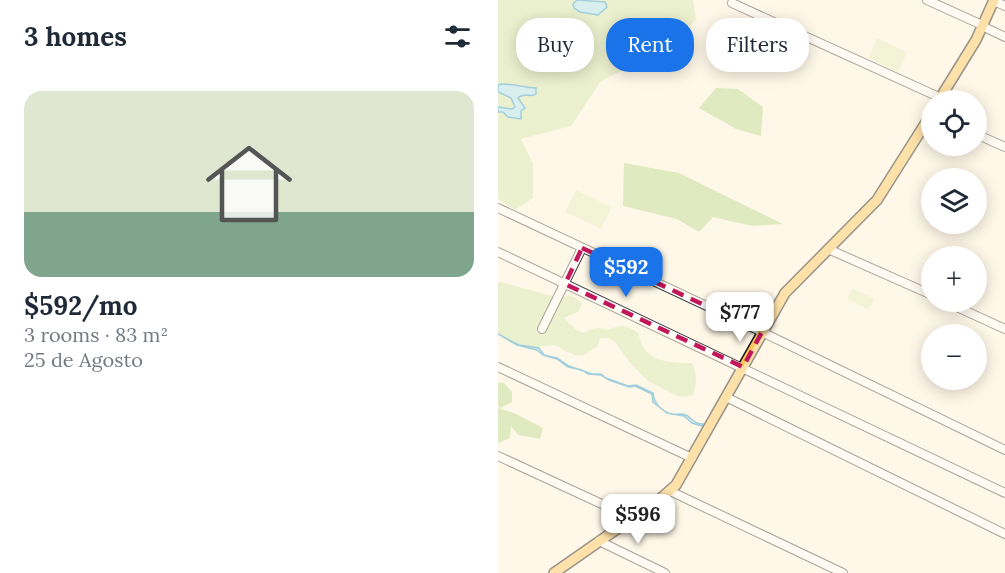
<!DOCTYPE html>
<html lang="en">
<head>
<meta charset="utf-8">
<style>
	body { margin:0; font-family:Lora,serif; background:#f2f2f3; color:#1f2937; height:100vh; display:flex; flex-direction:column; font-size:22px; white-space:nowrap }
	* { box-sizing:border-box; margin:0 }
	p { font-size:20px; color:#747a83 }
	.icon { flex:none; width:33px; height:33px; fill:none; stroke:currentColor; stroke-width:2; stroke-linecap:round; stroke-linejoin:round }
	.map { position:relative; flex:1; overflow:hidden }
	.panel { display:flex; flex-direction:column; background:#fff; width:498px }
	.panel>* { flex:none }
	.banner { position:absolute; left:18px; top:18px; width:399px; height:54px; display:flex; gap:12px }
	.buttons { position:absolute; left:423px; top:90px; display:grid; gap:12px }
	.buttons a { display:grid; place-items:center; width:66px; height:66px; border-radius:50%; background:#fff; box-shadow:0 3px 15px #0003; font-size:30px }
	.price { position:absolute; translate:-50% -51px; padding:0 14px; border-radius:12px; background:#fff; color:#222; font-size:20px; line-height:39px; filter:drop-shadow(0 2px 3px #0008) }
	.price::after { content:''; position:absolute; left:50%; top:36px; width:18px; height:14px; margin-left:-9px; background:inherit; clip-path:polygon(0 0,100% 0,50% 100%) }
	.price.active { background:#1a73e8; color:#fff }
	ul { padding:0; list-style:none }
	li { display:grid; align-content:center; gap:12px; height:318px; padding:0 24px }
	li+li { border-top:2px solid #e0e1e3 }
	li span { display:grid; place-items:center; height:186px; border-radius:18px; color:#555 }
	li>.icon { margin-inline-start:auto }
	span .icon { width:108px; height:108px; fill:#fffc; stroke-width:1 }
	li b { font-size:26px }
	h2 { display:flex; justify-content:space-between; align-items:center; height:72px; padding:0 24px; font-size:26px }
	.tag { padding:0 21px; border-radius:24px; background:#fff; box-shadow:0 3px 15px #0003; font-size:21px; line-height:54px }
	.tag.active { background:#1a73e8; color:#fff }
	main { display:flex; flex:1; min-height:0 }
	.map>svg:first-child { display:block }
</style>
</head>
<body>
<main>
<section class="panel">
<h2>3 homes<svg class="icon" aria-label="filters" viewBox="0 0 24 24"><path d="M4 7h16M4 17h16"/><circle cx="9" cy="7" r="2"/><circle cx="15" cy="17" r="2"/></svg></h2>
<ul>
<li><span style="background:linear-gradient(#dfe7d0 65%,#7fa58c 0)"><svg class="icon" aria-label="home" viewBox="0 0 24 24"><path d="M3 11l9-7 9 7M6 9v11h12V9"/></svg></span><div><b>$592/mo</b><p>3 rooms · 83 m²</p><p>25 de Agosto</p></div></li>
</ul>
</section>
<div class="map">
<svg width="507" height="573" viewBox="0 0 507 573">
	<rect width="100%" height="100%" fill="#fff8e8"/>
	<path fill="#d3e9b2" d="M 0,0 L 195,0 L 198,20 L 181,34 L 144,54 L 134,66 L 103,81 L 73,126 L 23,139 L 35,164 L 35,198 L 17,210 L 0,199 Z
		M 3,282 L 54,296 L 54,299 C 66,297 74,292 84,303 L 81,311 L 66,318 L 78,330 L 86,333 C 95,328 100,327 110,330 C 122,324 130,325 141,334 C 144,362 172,363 194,363 C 199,373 199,384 195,395 L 188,397 L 179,396 L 150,381 L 132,363 L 118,343 L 111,338 L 102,338 L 100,346 L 86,355 L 78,356 L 56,345 L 32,348 L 8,340 L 0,334 L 0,283 Z"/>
	<path fill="#b8da91" d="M 218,88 L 240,89 L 265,107 L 263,136 L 238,129 L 201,108 Z
		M 126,163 L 181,173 L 285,224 L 254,226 L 215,217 L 201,232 L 179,219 L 125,206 Z
		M 0,382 L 6,383 L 14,392 L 14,402 L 2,408 L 0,406 Z
		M 0,408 L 18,414 L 45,428 L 42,439 L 20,435 L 13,426 L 12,438 L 0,443 Z"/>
	<path fill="#e5f0c4" d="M 379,38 L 409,52 L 400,72 L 370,58 Z
		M 78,190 L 114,207 L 103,229 L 67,212 Z
		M 354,288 L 377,299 L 371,310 L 349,299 Z"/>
	<path fill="#ace2f7" stroke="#329ecf" stroke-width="1.5" d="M 79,0 L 107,2 L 109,7 L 100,15 L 82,12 L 76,8 L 75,4 Z
		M 3,84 C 16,84 26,87 38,88 L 38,94 C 33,98 25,92 20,98 L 27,108 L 23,111 L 23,119 L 10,117 L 5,112 L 0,112 L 0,107 L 14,109 L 17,107 L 13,98 L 0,92 L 0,85 Z
		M 0,334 L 21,345 L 41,348 L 46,355 L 59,358 L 71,366 L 94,374 L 103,374 L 108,378 L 130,386 L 138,385 L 155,393 C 156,403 163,411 173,414 C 178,415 183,413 188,415 C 195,419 196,424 205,424 L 204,426 L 194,423 L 186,416 L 169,413 L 155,402 L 154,394 L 137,386 L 131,387 L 111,380 L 103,375 L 90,374 L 84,370 L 70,367 L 59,359 L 45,355 L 39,350 L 19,345 Z"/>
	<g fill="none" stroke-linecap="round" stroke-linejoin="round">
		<g stroke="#3d3d3d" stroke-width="10">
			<path id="minor" d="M 429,0 L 484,25
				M 496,1 L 507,6
				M 234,3 L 443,98
				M 484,26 L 507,37
				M 478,134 L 507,147
				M 0,208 L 264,332 L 507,450
				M 330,249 L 434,295
				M 0,252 L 507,493
				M 448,302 L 507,329
				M 44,329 L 84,248
				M 0,367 L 194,458
				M 228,397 L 507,534
				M 0,456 L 134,518
				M 172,491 L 345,573
				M 101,541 L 167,573"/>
		</g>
		<g stroke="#1b1b1b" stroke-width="12">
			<path id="major" d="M 441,100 L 478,40 L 496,0
				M 56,573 L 162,499 L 178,485 L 287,293 L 379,200 L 434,113"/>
		</g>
		<use href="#minor" stroke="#fff" stroke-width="8"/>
		<use href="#major" stroke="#fbc65c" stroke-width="9"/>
	</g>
	<path d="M0 0H507V573H0ZM 84,248 L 264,332 L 245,367 L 67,284 Z" fill="#fff8e8" fill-opacity=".55" fill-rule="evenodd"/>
	<path fill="none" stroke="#c2185b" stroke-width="4.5" stroke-dasharray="12 8" stroke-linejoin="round" d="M 84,248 L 264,332 L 245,367 L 67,284 Z"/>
</svg>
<div class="buttons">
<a><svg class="icon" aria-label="locate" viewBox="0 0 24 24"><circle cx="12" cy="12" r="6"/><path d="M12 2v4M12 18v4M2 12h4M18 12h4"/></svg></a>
<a><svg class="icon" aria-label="layers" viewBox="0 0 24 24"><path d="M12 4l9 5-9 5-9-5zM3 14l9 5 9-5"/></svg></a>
<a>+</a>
<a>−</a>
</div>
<b class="price active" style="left:128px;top:298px">$592</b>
<b class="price" style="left:242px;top:343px">$777</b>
<b class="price" style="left:140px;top:545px">$596</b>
<div class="banner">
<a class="tag">Buy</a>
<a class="tag active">Rent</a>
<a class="tag">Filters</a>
</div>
</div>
</main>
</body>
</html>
